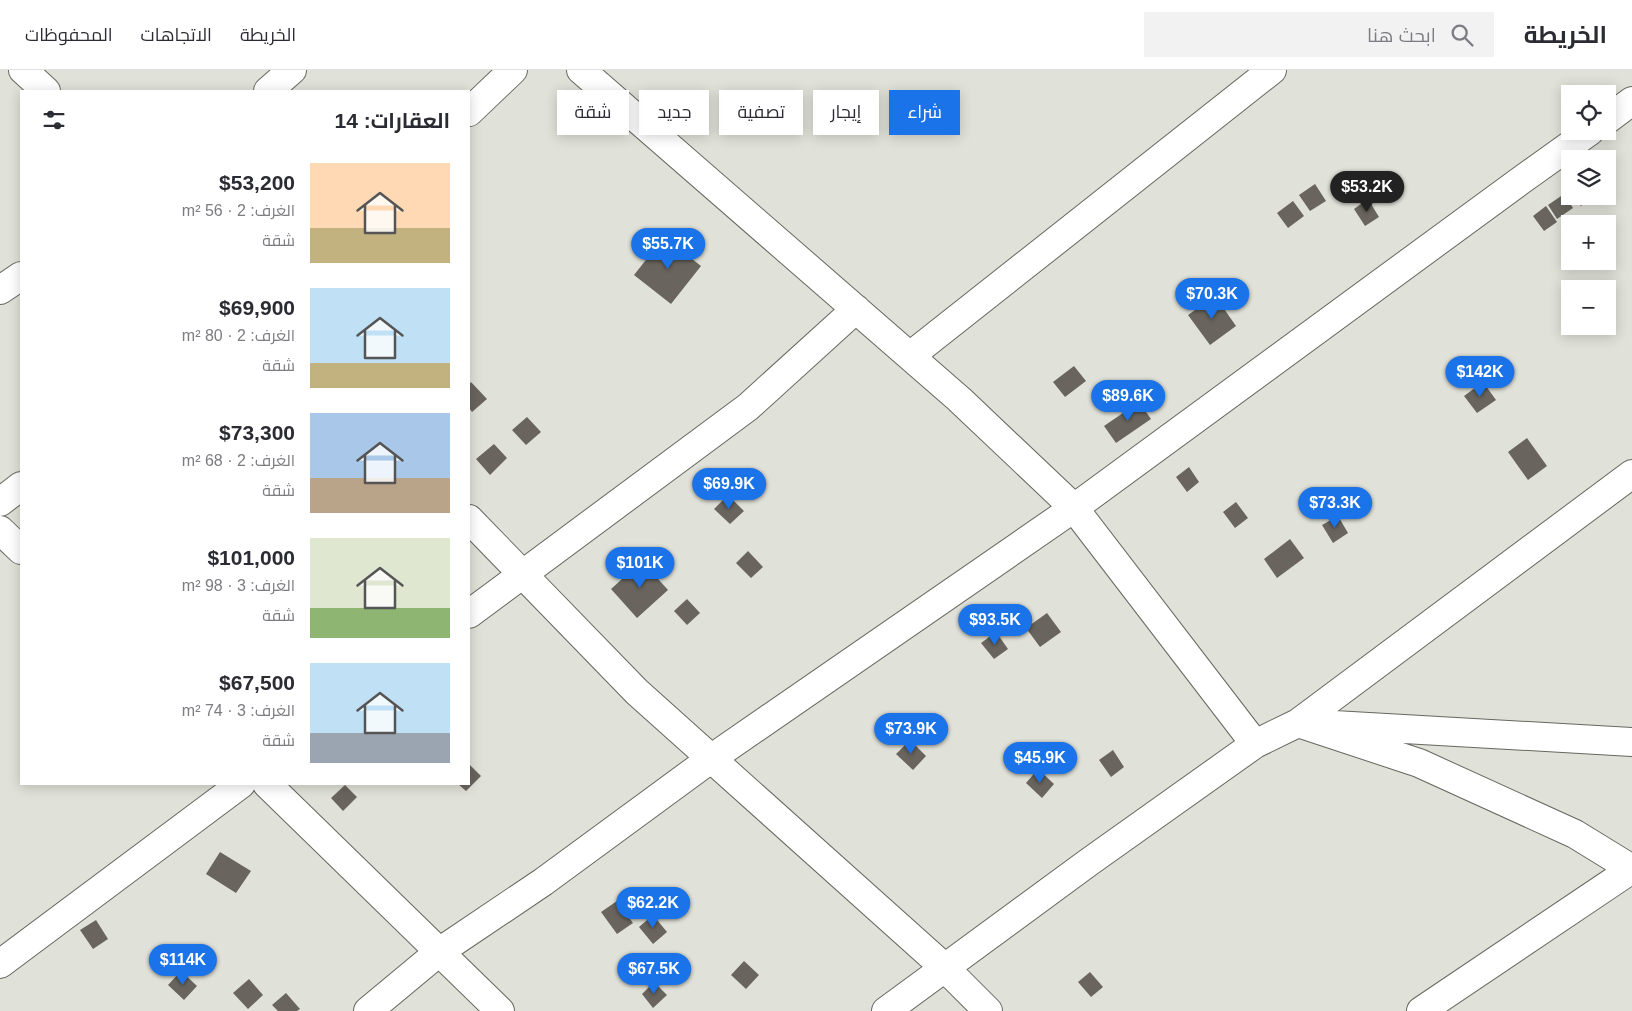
<!DOCTYPE html>
<html lang="ar">
<head>
<meta charset="utf-8">
<style>
	body { margin:0; font-family:Arial,Cairo,sans-serif; background:#f2f2f3; color:#2b2b33; direction:rtl; height:100vh; display:flex; flex-direction:column; font-size:19px; white-space:nowrap }
	* { box-sizing:border-box; margin:0 }
	p { font-size:16px; color:#7c7c81 }
	.icon { flex:none; width:28px; height:28px; fill:none; stroke:currentColor; stroke-width:2; stroke-linecap:round; stroke-linejoin:round }
	.map { position:relative; flex:1; overflow:hidden; direction:ltr }
	.panel { position:absolute; left:20px; top:20px; width:450px; height:695px; display:flex; flex-direction:column; background:#fff; border-radius:0px; box-shadow:0 2px 12px #0003; direction:rtl }
	.panel>* { flex:none }
	.guide { position:absolute; left:485px; top:20px; width:475px; height:45px; direction:rtl; display:flex; gap:10px }
	.tools { position:absolute; left:1561px; top:15px; display:grid; gap:10px }
	.tools a { display:grid; place-items:center; width:55px; height:55px; border-radius:0px; background:#fff; box-shadow:0 2px 12px #0003; font-size:25px }
	.price { position:absolute; translate:-50% -42px; padding:0 11px; border-radius:18px; background:#1a73e8; color:#fff; font-size:16px; line-height:32px; filter:drop-shadow(0 1px 2px #0008) }
	.price::after { content:''; position:absolute; left:50%; top:30px; width:15px; height:11px; margin-left:-8px; background:inherit; clip-path:polygon(0 0,100% 0,50% 100%) }
	.price.selected { background:#222; color:#fff }
	ul { padding:0; list-style:none }
	li { display:flex; align-items:center; gap:15px; height:125px; padding:0 20px }
	li span { display:grid; place-items:center; flex:none; width:140px; height:100px; border-radius:0px; color:#555 }
	li>.icon { margin-inline-start:auto }
	span .icon { width:60px; height:60px; fill:#fffc; stroke-width:1 }
	li b { font-size:21px }
	h2 { display:flex; justify-content:space-between; align-items:center; height:60px; padding:0 20px; font-size:21px }
	.chip { padding:0 18px; border-radius:0px; background:#fff; box-shadow:0 2px 12px #0003; font-size:18px; line-height:45px }
	.chip.selected { background:#1a73e8; color:#fff }
	header { display:flex; align-items:center; gap:30px; box-sizing:border-box; height:70px; padding:0 25px; background:#fff; border-bottom:1px solid #e1e1e2 }
	header strong { font-size:24px }
	nav { display:flex; gap:28px; margin-inline-start:auto; font-size:18px }
	.search { width:350px; height:45px; background:#f2f2f3; display:flex; align-items:center; gap:12px; box-sizing:border-box; padding:0 18px; border-radius:0px; color:#7c7c81; font-size:19px }
	.map>svg:first-child { display:block }
</style>
</head>
<body>
<header>
<strong>الخريطة</strong>
<div class="search"><svg class="icon" aria-label="search" viewBox="0 0 24 24"><circle cx="10" cy="10" r="6"/><path d="M15 15l6 6"/></svg>ابحث هنا</div>
<nav><a>الخريطة</a><a>الاتجاهات</a><a>المحفوظات</a></nav>
</header>
<div class="map">
<svg width="1632" height="941" viewBox="0 0 1632 941">
	<rect width="100%" height="100%" fill="#e0e1d8"/>
	<path fill="#69655e" d="M 1608,103 L 1614,111 L 1608,116 Z
		M 1315,114 L 1326,131 L 1310,141 L 1299,125 Z
		M 1564,124 L 1573,138 L 1557,149 L 1548,135 Z
		M 1574,126 L 1593,126 L 1581,136 Z
		M 1368,129 L 1379,147 L 1365,156 L 1354,139 Z
		M 1293,131 L 1304,146 L 1288,158 L 1277,143 Z
		M 1546,136 L 1557,152 L 1544,161 L 1533,146 Z
		M 664,167 L 701,196 L 671,234 L 634,205 Z
		M 1215,226 L 1236,256 L 1210,275 L 1188,245 Z
		M 1074,296 L 1086,311 L 1065,327 L 1053,312 Z
		M 471,312 L 487,329 L 472,342 L 469,338 L 469,315 Z
		M 1483,312 L 1496,330 L 1477,343 L 1464,326 Z
		M 1139,332 L 1151,349 L 1116,373 L 1104,356 Z
		M 527,347 L 541,362 L 526,375 L 512,360 Z
		M 1527,368 L 1547,396 L 1528,410 L 1508,382 Z
		M 494,374 L 507,388 L 490,405 L 476,389 Z
		M 1189,397 L 1199,412 L 1187,422 L 1176,407 Z
		M 728,425 L 744,441 L 730,454 L 714,439 Z
		M 1236,432 L 1248,448 L 1235,458 L 1223,442 Z
		M 1338,446 L 1348,463 L 1333,473 L 1322,455 Z
		M 1290,469 L 1304,488 L 1277,508 L 1264,489 Z
		M 748,481 L 763,497 L 751,508 L 736,493 Z
		M 642,491 L 668,520 L 637,548 L 611,519 Z
		M 687,529 L 700,543 L 687,555 L 674,541 Z
		M 1047,543 L 1061,562 L 1040,577 L 1026,558 Z
		M 996,562 L 1008,579 L 994,589 L 981,573 Z
		M 910,670 L 926,686 L 913,700 L 896,684 Z
		M 1113,680 L 1124,697 L 1111,707 L 1099,690 Z
		M 469,694 L 481,706 L 466,721 L 458,714 L 469,714 Z
		M 1038,699 L 1054,714 L 1042,728 L 1026,713 Z
		M 345,715 L 357,727 L 343,741 L 331,728 Z
		M 220,782 L 251,801 L 236,823 L 206,804 Z
		M 617,831 L 633,853 L 617,864 L 601,842 Z
		M 653,845 L 667,862 L 653,874 L 639,857 Z
		M 96,850 L 108,869 L 93,879 L 80,860 Z
		M 744,891 L 759,905 L 746,919 L 731,905 Z
		M 181,901 L 197,916 L 184,930 L 168,915 Z
		M 1090,902 L 1103,917 L 1091,927 L 1078,912 Z
		M 249,909 L 263,925 L 248,939 L 233,923 Z
		M 654,912 L 667,925 L 653,938 L 642,924 Z
		M 286,923 L 300,939 L 297,941 L 278,941 L 272,935 Z"/>
	<g fill="none" stroke-linecap="round" stroke-linejoin="round">
		<g stroke="#66675f" stroke-width="30">
			<path id="minor" d="M 23,0 L 46,21
				M 581,0 L 959,329 L 1074,438 L 1255,674 L 1298,653 L 1419,693 L 1575,764 L 1632,799
				M 268,21 L 292,0
				M 469,42 L 513,0
				M 1608,49 L 1632,31
				M 0,220 L 21,206
				M 910,286 L 1272,0
				M 0,432 L 21,416
				M 469,449 L 637,622 L 945,898 L 988,941
				M 0,460 L 21,480
				M 469,544 L 748,337 L 856,239
				M 1298,653 L 1632,404
				M 1334,655 L 1632,672
				M 267,714 L 500,941
				M 0,894 L 241,714
				M 368,941 L 439,882 L 543,812 L 712,688 L 1074,438 L 1520,111 L 1590,61
				M 886,941 L 1089,792 L 1255,674
				M 1421,941 L 1632,799"/>
		</g>
		<use href="#minor" stroke="#fff" stroke-width="28"/>
	</g>
</svg>
<div class="tools">
<a><svg class="icon" aria-label="locate" viewBox="0 0 24 24"><circle cx="12" cy="12" r="6"/><path d="M12 2v4M12 18v4M2 12h4M18 12h4"/></svg></a>
<a><svg class="icon" aria-label="layers" viewBox="0 0 24 24"><path d="M12 4l9 5-9 5-9-5zM3 14l9 5 9-5"/></svg></a>
<a>+</a>
<a>−</a>
</div>
<b class="price selected" style="left:1367px;top:143px">$53.2K</b>
<b class="price" style="left:668px;top:200px">$55.7K</b>
<b class="price" style="left:1212px;top:250px">$70.3K</b>
<b class="price" style="left:1480px;top:328px">$142K</b>
<b class="price" style="left:1128px;top:352px">$89.6K</b>
<b class="price" style="left:729px;top:440px">$69.9K</b>
<b class="price" style="left:1335px;top:459px">$73.3K</b>
<b class="price" style="left:640px;top:519px">$101K</b>
<b class="price" style="left:995px;top:576px">$93.5K</b>
<b class="price" style="left:911px;top:685px">$73.9K</b>
<b class="price" style="left:1040px;top:714px">$45.9K</b>
<b class="price" style="left:653px;top:859px">$62.2K</b>
<b class="price" style="left:183px;top:916px">$114K</b>
<b class="price" style="left:654px;top:925px">$67.5K</b>
<div class="guide">
<a class="chip selected">شراء</a>
<a class="chip">إيجار</a>
<a class="chip">تصفية</a>
<a class="chip">جديد</a>
<a class="chip">شقة</a>
</div>
<section class="panel">
<h2>العقارات: 14<svg class="icon" aria-label="filters" viewBox="0 0 24 24"><path d="M4 7h16M4 17h16"/><circle cx="9" cy="7" r="2"/><circle cx="15" cy="17" r="2"/></svg></h2>
<ul>
<li><span style="background:linear-gradient(#ffd9b3 65%,#c2b280 0)"><svg class="icon" aria-label="home" viewBox="0 0 24 24"><path d="M3 11l9-7 9 7M6 9v11h12V9"/></svg></span><div><b>$53,200</b><p>الغرف: 2 · 56 m²</p><p>شقة</p></div></li>
<li><span style="background:linear-gradient(#bfe0f5 75%,#c2b280 0)"><svg class="icon" aria-label="home" viewBox="0 0 24 24"><path d="M3 11l9-7 9 7M6 9v11h12V9"/></svg></span><div><b>$69,900</b><p>الغرف: 2 · 80 m²</p><p>شقة</p></div></li>
<li><span style="background:linear-gradient(#a9c7e8 65%,#b9a48a 0)"><svg class="icon" aria-label="home" viewBox="0 0 24 24"><path d="M3 11l9-7 9 7M6 9v11h12V9"/></svg></span><div><b>$73,300</b><p>الغرف: 2 · 68 m²</p><p>شقة</p></div></li>
<li><span style="background:linear-gradient(#dfe7d0 70%,#8fb573 0)"><svg class="icon" aria-label="home" viewBox="0 0 24 24"><path d="M3 11l9-7 9 7M6 9v11h12V9"/></svg></span><div><b>$101,000</b><p>الغرف: 3 · 98 m²</p><p>شقة</p></div></li>
<li><span style="background:linear-gradient(#bfe0f5 70%,#9aa5b1 0)"><svg class="icon" aria-label="home" viewBox="0 0 24 24"><path d="M3 11l9-7 9 7M6 9v11h12V9"/></svg></span><div><b>$67,500</b><p>الغرف: 3 · 74 m²</p><p>شقة</p></div></li>
</ul>
</section>
</div>
</body>
</html>
